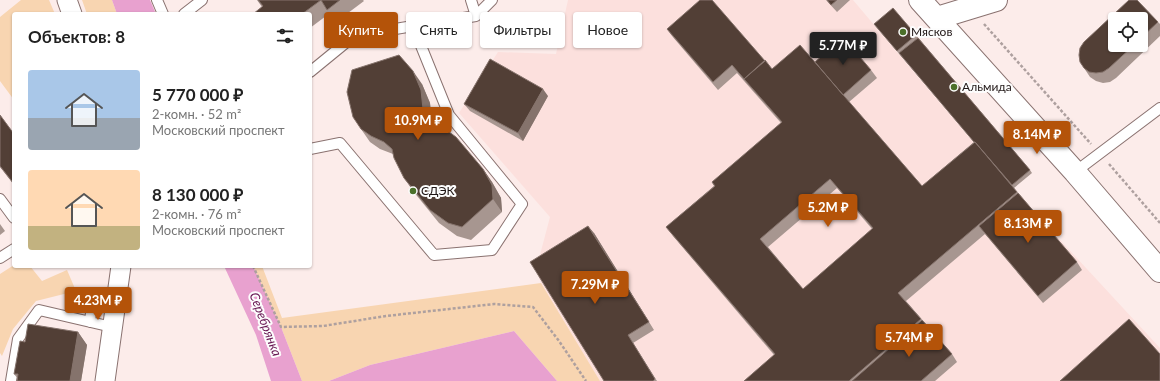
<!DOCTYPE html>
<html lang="ru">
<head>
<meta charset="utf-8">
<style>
	body { margin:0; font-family:Lato,sans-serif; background:#f6f6f6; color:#222; height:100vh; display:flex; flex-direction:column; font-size:15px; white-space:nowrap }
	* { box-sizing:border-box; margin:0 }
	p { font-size:13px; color:#767676 }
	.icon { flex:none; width:22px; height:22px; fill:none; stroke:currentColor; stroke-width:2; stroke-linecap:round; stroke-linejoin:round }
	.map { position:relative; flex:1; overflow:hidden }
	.side { position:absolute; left:12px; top:12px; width:300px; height:256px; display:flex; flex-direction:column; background:#fff; border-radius:4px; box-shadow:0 1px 3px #0004 }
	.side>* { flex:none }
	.banner { position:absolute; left:324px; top:12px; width:380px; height:36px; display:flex; gap:8px }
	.controls { position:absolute; left:1108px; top:12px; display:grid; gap:8px }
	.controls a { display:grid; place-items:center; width:40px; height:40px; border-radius:4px; background:#fff; box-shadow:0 1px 3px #0004; font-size:20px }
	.price { position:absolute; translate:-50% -34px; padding:0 9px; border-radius:4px; background:#b45309; color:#fff; font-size:13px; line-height:26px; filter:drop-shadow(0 1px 2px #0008) }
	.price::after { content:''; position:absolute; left:50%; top:24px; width:12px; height:9px; margin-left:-6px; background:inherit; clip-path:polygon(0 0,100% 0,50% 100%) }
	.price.on { background:#222; color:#fff }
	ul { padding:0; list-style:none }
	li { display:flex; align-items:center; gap:12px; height:100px; padding:0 16px }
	li span { display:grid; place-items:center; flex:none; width:112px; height:80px; border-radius:4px; color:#555 }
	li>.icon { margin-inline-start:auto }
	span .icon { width:48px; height:48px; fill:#fffc; stroke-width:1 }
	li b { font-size:17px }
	h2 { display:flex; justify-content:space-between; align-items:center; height:48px; padding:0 16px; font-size:17px }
	.tag { padding:0 14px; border-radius:4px; background:#fff; box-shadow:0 1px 3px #0004; font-size:14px; line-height:36px }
	.tag.on { background:#b45309; color:#fff }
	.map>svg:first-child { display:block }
</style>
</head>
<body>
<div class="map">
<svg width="1160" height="381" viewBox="0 0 1160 381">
	<rect width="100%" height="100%" fill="#fcecea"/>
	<path fill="#fce0dd" d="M 568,0 L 853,0 L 1013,189 L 1160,348 L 1160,381 L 600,381 L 541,283 L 536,270 L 550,217 L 459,113 L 498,52 L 556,54 Z"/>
	<path fill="#f8d5b1" d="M 21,0 L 49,0 L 55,14 L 14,14 L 14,100 L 0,81 L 0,17 Z
		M 82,0 L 112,0 L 117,14 L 87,14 Z
		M 14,265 L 30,266 L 42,281 L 67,270 L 76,291 L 36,301 L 13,329 L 2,356 L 0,353 L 0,274 Z
		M 253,266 L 262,266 L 282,318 L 541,283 L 600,381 L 557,381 L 514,331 L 370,365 L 329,381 L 302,381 L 281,327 Z"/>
	<path fill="#e8a1cf" d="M 112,0 L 150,0 L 156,14 L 117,14 Z
		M 224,266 L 253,266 L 281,327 L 302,381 L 271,381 L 256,335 Z
		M 514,331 L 557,381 L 329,381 L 370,365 Z"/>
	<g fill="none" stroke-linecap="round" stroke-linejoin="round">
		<g stroke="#8a7270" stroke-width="12">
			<path id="lane" d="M 157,0 L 163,14
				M 184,14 L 202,0
				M 476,16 L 492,0
				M 310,72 L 354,36 L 413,26
				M 310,149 L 340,143 L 434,255 L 492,250 L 522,204 L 449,115 L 413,26 L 476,16 L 471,0
				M 1075,172 L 1160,108
				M 0,199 L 14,218
				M 0,258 L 14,249
				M 90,322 L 93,294
				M 11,381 L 18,339 L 39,310 L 112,327"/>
		</g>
		<g stroke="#8a7270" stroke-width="21">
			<path id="street" d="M 67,0 L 72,14
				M 105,381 L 121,266"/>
		</g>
		<g stroke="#8a7270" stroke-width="24">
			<path id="secondary" d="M 920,0 L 1075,172 L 1160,271
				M 937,18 L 996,0"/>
		</g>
		<path stroke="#aea09f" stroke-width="2.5" stroke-dasharray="3 2" stroke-linecap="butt" d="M 984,24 L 1091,144
			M 1109,164 L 1160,223
			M 253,266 L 281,327 L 323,326 L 386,316 L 494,304 L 533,307 L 559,341 L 586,381"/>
		<use href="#lane" stroke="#fff" stroke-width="10"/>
		<use href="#street" stroke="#fff" stroke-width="19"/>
		<use href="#secondary" stroke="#fff" stroke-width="22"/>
	</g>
	<path fill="#a79690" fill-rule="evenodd" d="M 257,0 L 363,0 L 364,1 L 336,22 L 330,13 L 310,28 L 310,14 L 253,14 L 262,7 Z
		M 826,0 L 850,0 L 837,12 Z
		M 1129,0 L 1137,0 L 1158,22 L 1160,24 L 1160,36 L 1116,78 L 1110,82 L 1103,83 L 1096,81 L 1090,77 L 1080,62 L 1079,55 L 1080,48 L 1084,42 ZM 1115,19 L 1141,19 L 1141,45 L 1115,45 Z
		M 874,24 L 916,35 L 1030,170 L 1032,173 L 1014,188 L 1077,262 L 1082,270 L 1043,303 L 985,234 L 906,301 L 952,354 L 957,362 L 935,381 L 744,381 L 774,355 L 673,236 L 666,227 L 714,186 L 712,182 L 781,123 L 737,73 L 718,90 L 672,36 L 667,29 L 772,69 L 815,62 L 871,70 L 877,78 L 849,102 L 922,186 L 974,142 L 878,29 ZM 837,188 L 872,229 L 803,289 L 768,247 Z
		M 422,84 L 430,103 L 431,119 L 483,169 L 492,182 L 501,198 L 502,212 L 471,240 L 457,236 L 439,223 L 413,191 L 404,178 L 393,154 L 380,149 L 370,142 L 361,129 Z
		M 548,96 L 523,141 L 470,111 L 464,104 Z
		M 0,115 L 14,134 L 14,185 L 0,167 Z
		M 0,224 L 5,231 L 0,235 Z
		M 594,233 L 654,330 L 633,343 L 657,381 L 604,381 Z
		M 78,332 L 87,345 L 81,381 L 17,381 L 18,379 L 14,374 L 25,342 Z"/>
	<path fill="#85736c" d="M 413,71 L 422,84 L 430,103 L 432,122 L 423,109 Z
		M 543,89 L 548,96 L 523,141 L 518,133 Z
		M 483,169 L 492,182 L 501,198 L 502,212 L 493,199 Z
		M 588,226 L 594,233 L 654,330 L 649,322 Z
		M 78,332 L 87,345 L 81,381 L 70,381 Z"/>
	<path fill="#523f36" stroke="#85736c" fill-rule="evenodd" d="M 258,0 L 340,0 L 327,10 L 321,0 L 302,14 L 253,14 L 263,6 Z
		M 700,0 L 712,0 L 765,61 L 744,79 L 745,80 L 732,65 L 713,82 L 667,29 Z
		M 827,0 L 837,0 L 831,5 Z
		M 1129,0 L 1137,0 L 1158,22 L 1141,38 L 1141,19 L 1115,19 L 1115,45 L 1134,45 L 1109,68 L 1103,72 L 1096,73 L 1089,72 L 1084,68 L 1080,62 L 1079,55 L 1080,48 L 1084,42 Z
		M 893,8 L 916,35 L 897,51 L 874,24 Z
		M 843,37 L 871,70 L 843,95 L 815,62 Z
		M 918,38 L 1030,170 L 1012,185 L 975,142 L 974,142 L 899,53 Z
		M 800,45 L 922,186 L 975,142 L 1017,192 L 898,293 L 921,319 L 849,381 L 744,381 L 775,354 L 666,227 L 715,186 L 712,182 L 782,122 L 744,79 L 765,60 L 772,69 ZM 830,179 L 873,228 L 803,289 L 760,239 Z
		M 399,55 L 413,71 L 421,90 L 423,109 L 430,118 L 456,137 L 483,169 L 492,185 L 493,199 L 462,227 L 448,223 L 430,210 L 404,178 L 394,158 L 392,149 L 384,142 L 371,136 L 361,129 L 353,117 L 347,92 L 352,70 Z
		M 490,59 L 543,89 L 518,133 L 464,104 Z
		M 0,115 L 14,134 L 14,184 L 0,166 Z
		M 1018,193 L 1077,262 L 1038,296 L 979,226 Z
		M 588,226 L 649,322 L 628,335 L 655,379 L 653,381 L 604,381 L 530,262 Z
		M 1129,319 L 1160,354 L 1160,381 L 1060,381 Z
		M 922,320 L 952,354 L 921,381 L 852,381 Z
		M 28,324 L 78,332 L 70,381 L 17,381 L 18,374 L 14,374 L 20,341 L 25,342 Z"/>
	<g fill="#4b702a" stroke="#fdfdfd" stroke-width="1.5">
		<circle cx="903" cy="32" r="4"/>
		<circle cx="954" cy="87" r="4"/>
		<circle cx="413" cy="191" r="4"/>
	</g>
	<g text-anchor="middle" stroke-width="4" stroke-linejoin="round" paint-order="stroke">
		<g font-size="12" fill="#201716" stroke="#fdfdfd" text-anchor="start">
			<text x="911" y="36">Мясков</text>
			<text x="962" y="91">Альмида</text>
			<text x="421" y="195">СДЭК</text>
		</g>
		<g font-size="13" font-style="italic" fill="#691854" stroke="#fdfdfd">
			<text transform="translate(266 324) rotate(69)" y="5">Серебрянка</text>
		</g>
	</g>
</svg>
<div class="controls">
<a><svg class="icon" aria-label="locate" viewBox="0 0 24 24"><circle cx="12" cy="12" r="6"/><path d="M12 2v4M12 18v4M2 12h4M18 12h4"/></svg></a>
</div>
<b class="price on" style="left:843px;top:66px">5.77M ₽</b>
<b class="price" style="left:418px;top:141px">10.9M ₽</b>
<b class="price" style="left:1037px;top:155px">8.14M ₽</b>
<b class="price" style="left:828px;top:228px">5.2M ₽</b>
<b class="price" style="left:1028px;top:244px">8.13M ₽</b>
<b class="price" style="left:595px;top:305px">7.29M ₽</b>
<b class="price" style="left:98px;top:321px">4.23M ₽</b>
<b class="price" style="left:909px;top:358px">5.74M ₽</b>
<div class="banner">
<a class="tag on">Купить</a>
<a class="tag">Снять</a>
<a class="tag">Фильтры</a>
<a class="tag">Новое</a>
</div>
<section class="side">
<h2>Объектов: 8<svg class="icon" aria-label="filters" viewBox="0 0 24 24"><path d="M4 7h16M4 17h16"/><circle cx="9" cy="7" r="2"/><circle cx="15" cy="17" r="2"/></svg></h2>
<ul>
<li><span style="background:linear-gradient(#a9c7e8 60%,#9aa5b1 0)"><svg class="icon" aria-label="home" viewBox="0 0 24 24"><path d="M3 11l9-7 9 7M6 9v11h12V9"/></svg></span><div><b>5 770 000 ₽</b><p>2-комн. · 52 m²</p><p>Московский проспект</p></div></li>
<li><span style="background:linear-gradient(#ffd9b3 70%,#c2b280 0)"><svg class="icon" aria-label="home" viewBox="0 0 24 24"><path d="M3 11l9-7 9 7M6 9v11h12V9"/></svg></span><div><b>8 130 000 ₽</b><p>2-комн. · 76 m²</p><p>Московский проспект</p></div></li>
</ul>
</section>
</div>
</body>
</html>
